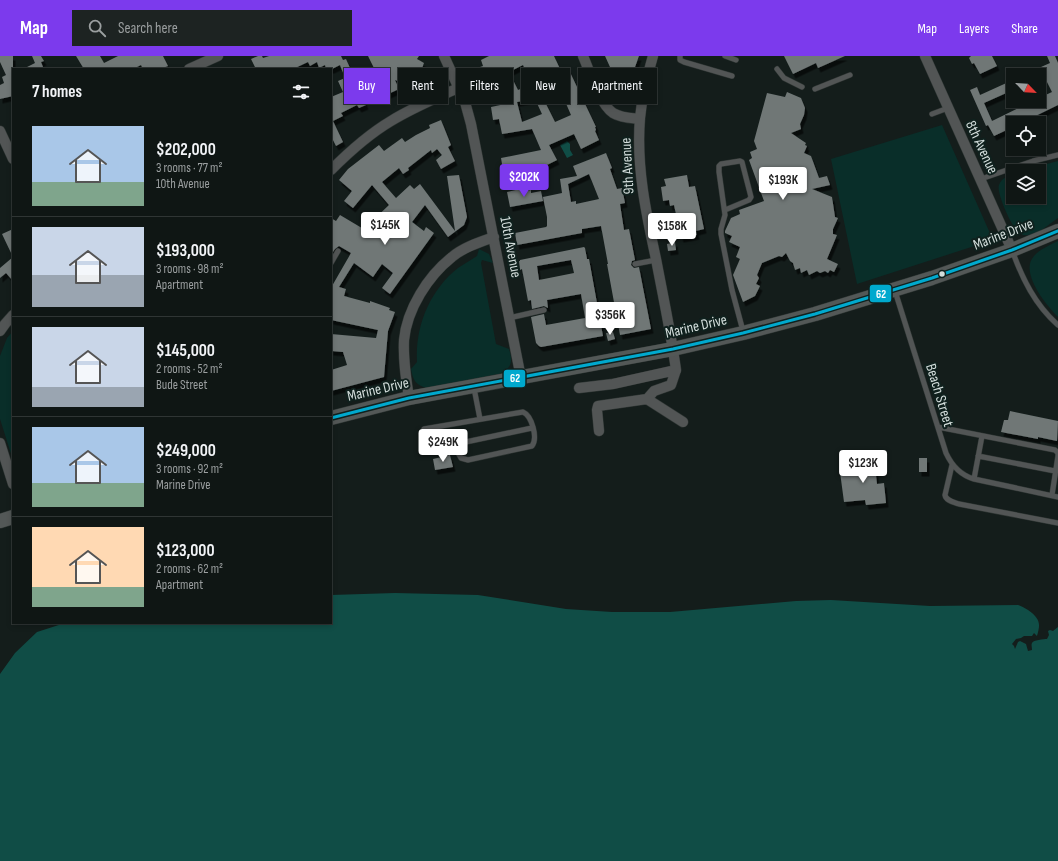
<!DOCTYPE html>
<html lang="en">
<head>
<meta charset="utf-8">
<style>
	body { margin:0; font-family:"Sofia Sans Condensed",sans-serif; background:#1d2322; color:#f1f3f6; height:100vh; display:flex; flex-direction:column; font-size:15px; white-space:nowrap }
	* { box-sizing:border-box; margin:0 }
	p { font-size:13px; color:#9b9fa0 }
	.icon { flex:none; width:22px; height:22px; fill:none; stroke:currentColor; stroke-width:2; stroke-linecap:round; stroke-linejoin:round }
	.map { position:relative; flex:1; overflow:hidden }
	.drawer { position:absolute; left:12px; top:12px; width:320px; height:556px; display:flex; flex-direction:column; background:#0f1614; border-radius:0px; box-shadow:0 2px 6px #0003,0 0 0 1px #2f3534 }
	.drawer>* { flex:none }
	.banner { position:absolute; left:344px; top:12px; width:380px; height:36px; display:flex; gap:8px }
	.needle { width:26px; rotate:115deg }
	.fabs { position:absolute; left:1006px; top:12px; display:grid; gap:8px }
	.fabs a { display:grid; place-items:center; width:40px; height:40px; border-radius:0px; background:#0f1614; box-shadow:0 2px 6px #0003,0 0 0 1px #2f3534; font-size:20px }
	.price { position:absolute; translate:-50% -34px; padding:0 9px; border-radius:4px; background:#fff; color:#222; font-size:13px; line-height:26px; filter:drop-shadow(0 1px 2px #0008) }
	.price::after { content:''; position:absolute; left:50%; top:24px; width:12px; height:9px; margin-left:-6px; background:inherit; clip-path:polygon(0 0,100% 0,50% 100%) }
	.price.current { background:#7c3aed; color:#fff }
	ul { padding:0; list-style:none }
	li { display:flex; align-items:center; gap:12px; height:100px; padding:0 20px }
	li+li { border-top:1px solid #2f3534 }
	li span { display:grid; place-items:center; flex:none; width:112px; height:80px; border-radius:0px; color:#555 }
	li>.icon { margin-inline-start:auto }
	span .icon { width:48px; height:48px; fill:#fffc; stroke-width:1 }
	li b { font-size:17px }
	h2 { display:flex; justify-content:space-between; align-items:center; height:48px; padding:0 20px; font-size:17px }
	.pill { padding:0 14px; border-radius:0px; background:#0f1614; box-shadow:0 2px 6px #0003,0 0 0 1px #2f3534; font-size:14px; line-height:36px }
	.pill.current { background:#7c3aed; color:#fff }
	header { display:flex; align-items:center; gap:24px; box-sizing:border-box; height:56px; padding:0 20px; background:#7c3aed; color:#fff }
	header strong { font-size:19px }
	nav { display:flex; gap:22px; margin-inline-start:auto; font-size:14px }
	.search { width:280px; height:36px; background:#1d2322; display:flex; align-items:center; gap:10px; box-sizing:border-box; padding:0 14px; border-radius:0px; color:#9b9fa0; font-size:15px }
	.map>svg:first-child { display:block }
</style>
</head>
<body>
<header>
<strong>Map</strong>
<div class="search"><svg class="icon" aria-label="search" viewBox="0 0 24 24"><circle cx="10" cy="10" r="6"/><path d="M15 15l6 6"/></svg>Search here</div>
<nav><a>Map</a><a>Layers</a><a>Share</a></nav>
</header>
<div class="map">
<svg width="1058" height="805" viewBox="0 0 1058 805">
	<defs>
		<filter id="shadow"><feDropShadow dx="2.5" dy="4.5" stdDeviation="0" flood-color="#0009"/></filter>
	</defs>
	<rect width="100%" height="100%" fill="#141d1b"/>
	<path fill="#092e29" d="M 942,69 L 993,184 L 857,228 L 831,103 Z
		M 1058,105 L 1058,162 C 1049,168 1039,178 1028,179 C 1024,180 1020,178 1017,175 C 1011,169 996,136 999,129 C 1002,122 1007,120 1013,118 L 1013,141 L 1039,141 L 1039,115 L 1020,115 Z
		M 1058,185 L 1058,261 C 1046,249 1019,216 1034,200 C 1040,193 1050,189 1058,185 Z
		M 479,193 L 489,198 L 493,207 L 482,204 L 481,207 L 496,288 L 509,293 C 513,306 512,312 499,318 L 426,332 C 415,328 413,324 411,313 L 417,306 C 415,270 430,234 458,212 C 464,208 471,204 477,200 Z
		M 13,275 L 13,404 L 0,363 L 0,300 L 7,282 Z"/>
	<path fill="#104d46" d="M 567,85 L 570,88 L 570,94 L 573,99 L 567,102 L 560,89 Z
		M 395,537 L 478,539 L 566,553 L 612,556 L 670,556 L 796,545 L 831,544 L 930,550 L 1018,549 C 1026,552 1040,560 1039,570 C 1039,572 1038,577 1037,580 L 1034,577 L 1032,580 L 1024,580 L 1021,582 L 1016,583 L 1012,588 L 1014,590 L 1015,593 L 1018,586 L 1020,585 L 1026,588 L 1028,595 L 1032,594 C 1032,591 1031,589 1032,587 C 1033,584 1044,583 1047,583 L 1049,579 L 1048,575 L 1050,574 L 1053,575 L 1058,571 L 1058,805 L 0,805 L 0,618 L 15,597 L 37,576 L 65,567 L 331,567 L 331,539 Z"/>
	<path fill="#6f7776" fill-rule="evenodd" filter="url(#shadow)" d="M 0,0 L 13,0 L 13,40 L 0,43 L 0,29 L 4,27 L 2,21 L 6,19 L 0,6 Z
		M 32,0 L 41,0 L 44,5 L 41,6 L 43,11 L 39,13 L 23,13 L 35,7 Z
		M 76,0 L 100,0 L 104,7 L 118,0 L 163,0 L 168,10 L 160,13 L 143,13 L 141,9 L 133,13 L 84,13 Z
		M 258,0 L 262,0 L 263,2 L 269,0 L 341,0 L 343,4 L 346,3 L 354,21 L 374,12 L 368,0 L 419,0 L 417,3 L 424,7 L 415,31 L 395,24 L 399,33 L 384,40 L 382,36 L 364,44 L 366,49 L 359,52 L 357,49 L 341,57 L 343,60 L 333,65 L 343,86 L 336,90 L 331,80 L 331,41 L 343,36 L 338,25 L 345,22 L 340,9 L 332,13 L 326,13 L 325,9 L 319,12 L 317,6 L 310,10 L 308,6 L 293,13 L 256,13 L 251,3 Z
		M 489,0 L 554,0 L 561,15 L 568,12 L 596,71 L 595,71 L 596,74 L 595,75 L 599,84 L 581,93 L 574,78 L 549,89 L 557,104 L 543,111 L 544,113 L 504,120 L 501,102 L 541,94 L 532,73 L 502,78 L 499,63 L 493,64 L 491,51 L 505,48 L 498,33 L 494,34 L 491,28 L 488,29 L 480,11 L 483,10 L 481,4 ZM 523,9 L 532,28 L 518,34 L 509,16 ZM 561,36 L 571,59 L 555,66 L 544,44 ZM 535,43 L 542,58 L 522,66 L 517,46 Z
		M 605,0 L 639,0 L 635,11 L 621,18 L 618,16 L 615,22 Z
		M 784,0 L 845,0 L 818,12 L 816,7 L 793,18 Z
		M 971,0 L 992,0 L 997,10 L 980,18 L 974,7 L 972,8 L 969,2 Z
		M 1047,0 L 1055,0 L 1058,7 L 1058,49 L 1021,67 L 1013,67 L 1013,71 L 994,80 L 988,69 L 986,70 L 970,34 L 977,31 L 980,39 L 1013,24 L 1013,34 L 984,47 L 992,65 L 1033,45 L 1039,45 L 1039,42 L 1052,36 L 1044,20 L 1039,23 L 1039,19 L 1023,19 L 1050,7 Z
		M 787,36 L 801,42 L 805,52 L 804,59 L 800,68 L 801,73 L 791,77 L 806,87 L 805,89 L 807,90 L 804,97 L 811,100 L 819,122 L 827,120 L 830,129 L 812,133 L 832,141 L 835,161 L 838,162 L 833,173 L 833,178 L 837,179 L 827,203 L 838,208 L 834,216 L 830,214 L 828,217 L 825,215 L 820,217 L 817,215 L 809,219 L 807,214 L 801,217 L 800,212 L 795,214 L 793,207 L 790,205 L 786,197 L 782,201 L 779,200 L 762,207 L 757,219 L 759,222 L 756,228 L 760,230 L 755,240 L 743,246 L 733,219 L 740,203 L 736,201 L 740,191 L 729,186 L 732,180 L 725,177 L 725,175 L 731,162 L 740,158 L 739,154 L 764,145 L 749,104 L 752,102 L 750,96 L 757,93 L 754,85 L 767,37 L 785,41 Z
		M 441,64 L 451,89 L 448,91 L 455,105 L 441,113 L 436,104 L 442,99 L 437,93 L 432,97 L 431,94 L 408,112 L 409,114 L 403,118 L 399,112 L 382,126 L 396,142 L 410,129 L 414,133 L 420,128 L 455,175 L 447,120 L 459,119 L 467,161 L 464,169 L 448,181 L 425,149 L 412,166 L 424,175 L 426,171 L 434,177 L 390,238 L 382,232 L 393,217 L 382,208 L 373,221 L 354,207 L 339,231 L 346,233 L 344,240 L 370,247 L 370,245 L 390,252 L 389,254 L 395,256 L 388,275 L 384,321 L 331,335 L 331,314 L 347,309 L 343,296 L 331,295 L 331,278 L 376,282 L 378,274 L 331,264 L 331,229 L 332,230 L 351,197 L 339,190 L 335,193 L 331,199 L 331,162 L 336,165 L 340,159 L 377,181 L 381,176 L 370,167 L 389,149 L 372,129 L 353,152 L 344,145 L 352,135 L 339,124 L 348,113 L 379,89 L 384,95 L 402,82 L 405,86 L 416,79 L 430,72 L 429,69 Z
		M 606,97 L 612,112 L 610,113 L 617,133 L 622,132 L 625,147 L 620,148 L 624,174 L 629,173 L 635,204 L 632,205 L 631,209 L 634,212 L 639,211 L 651,273 L 620,279 L 607,208 L 608,208 L 601,170 L 582,173 L 582,177 L 517,189 L 515,177 L 546,171 L 547,170 L 547,161 L 543,141 L 562,137 L 560,123 L 577,120 L 573,110 ZM 589,118 L 599,143 L 576,148 L 576,145 L 571,146 L 568,128 Z
		M 687,119 L 689,131 L 695,130 L 704,173 L 696,175 L 697,179 L 681,182 L 674,149 L 670,150 L 669,144 L 663,145 L 661,131 L 666,130 L 664,123 Z
		M 520,133 L 521,136 L 531,134 L 531,137 L 541,135 L 543,145 L 510,151 L 507,136 Z
		M 13,173 L 13,225 L 6,217 L 0,222 L 0,212 L 13,201 L 2,178 Z
		M 675,186 L 676,194 L 668,195 L 667,188 Z
		M 584,191 L 585,192 L 587,203 L 589,203 L 603,280 L 541,291 L 539,290 L 536,287 L 531,261 L 544,258 L 546,269 L 585,262 L 581,238 L 547,244 L 548,252 L 544,250 L 532,253 L 531,244 L 528,245 L 522,213 L 520,214 L 519,205 L 520,205 L 520,204 ZM 571,204 L 574,217 L 539,224 L 537,210 Z
		M 613,276 L 615,283 L 608,285 L 606,277 Z
		M 1010,355 L 1058,365 L 1057,385 L 1038,381 L 1038,383 L 1001,376 L 1004,364 L 1008,364 Z
		M 450,399 L 453,411 L 435,414 L 433,403 Z
		M 872,401 L 872,410 L 875,410 L 877,428 L 884,427 L 886,447 L 866,449 L 865,444 L 844,446 L 840,416 L 849,415 L 849,413 L 858,412 L 857,402 Z
		M 919,402 L 927,402 L 927,416 L 919,416 Z"/>
	<g fill="none" stroke-linecap="round" stroke-linejoin="round">
		<g stroke="#303735" stroke-width="6">
			<path id="service" d="M 680,0 L 680,4 L 684,6 L 732,20
				M 725,0 L 736,4
				M 777,13 L 784,22 L 802,31
				M 815,33 L 850,19
				M 932,58 L 948,52
				M 981,123 L 1033,105 L 1058,99
				M 725,154 L 749,144 L 751,141 L 742,106 L 740,105 L 721,108 L 719,110 L 719,116 L 725,159 L 721,173 L 721,178 L 732,234 L 743,275
				M 1012,194 C 1022,222 1035,249 1058,269
				M 331,207 L 338,195
				M 635,208 L 656,204
				M 895,235 L 946,397 C 952,410 960,419 974,423 L 1058,441
				M 509,262 L 544,254
				M 474,332 L 480,363
				M 938,371 L 1055,394 L 1058,397 L 1058,400 L 1052,439
				M 424,373 L 523,356 C 532,360 538,382 532,390 L 468,404 L 461,402 L 457,395 L 458,391 L 461,387 L 532,372
				M 978,400 L 1055,415
				M 952,409 L 945,439 C 946,445 954,446 959,448 L 1058,467
				M 974,423 L 982,380"/>
		</g>
		<g stroke="#303735" stroke-width="11">
			<path id="minor" d="M 444,0 L 465,46 L 471,68 L 521,322
				M 583,0 C 590,16 599,47 613,57 C 621,62 631,62 640,63
				M 925,0 L 1012,194
				M 189,13 L 218,0
				M 0,75 L 13,103
				M 331,114 C 349,96 369,78 391,65 C 412,52 436,42 458,32
				M 0,275 L 5,268 L 13,259
				M 579,332 L 613,328 L 676,314 C 671,277 663,240 656,203 C 646,157 636,110 640,62 C 642,41 647,20 653,0
				M 409,342 C 406,323 403,304 404,284 C 407,253 428,220 452,201 C 464,191 480,186 494,181
				M 647,343 L 654,335 L 671,329 L 676,314
				M 599,375 L 597,354 L 598,350 L 647,343 L 683,366
				M 0,387 L 13,428"/>
		</g>
		<g stroke="#303735" stroke-width="15">
			<path id="secondary" d="M 331,362 L 409,342 L 673,293 L 743,277 L 815,258 L 932,222 L 1012,194 L 1058,175
				M 0,465 L 13,461"/>
		</g>
		<use href="#service" stroke="#525555" stroke-width="5"/>
		<use href="#minor" stroke="#525555" stroke-width="10"/>
		<use href="#secondary" stroke="#535857" stroke-width="14"/>
		<g stroke="#10211e" stroke-width="6">
			<path id="bus-1" d="M 331,362 L 409,342 L 673,293 L 743,277 L 815,258 L 932,222 L 1012,194 L 1058,175"/>
		</g>
		<use href="#bus-1" stroke="#00a9ce" stroke-width="3"/>
	</g>
	<circle fill="#d3dddb" stroke="#10211e" stroke-width="1.5" cx="942" cy="218" r="3.5"/>
	<g text-anchor="middle" stroke-width="4" stroke-linejoin="round" paint-order="stroke">
		<g font-size="15" fill="#d3dddb" stroke="#10211e">
			<text transform="translate(982 91) rotate(65)" y="5">8th Avenue</text>
			<text transform="translate(627 110) rotate(-93)" y="5">9th Avenue</text>
			<text transform="translate(1003 178) rotate(-21)" y="5">Marine Drive</text>
			<text transform="translate(511 191) rotate(79)" y="5">10th Avenue</text>
			<text transform="translate(696 270) rotate(-13)" y="5">Marine Drive</text>
			<text transform="translate(378 333) rotate(-13)" y="5">Marine Drive</text>
			<text transform="translate(940 339) rotate(73)" y="5">Beach Street</text>
		</g>
	</g>
	<g stroke="#10211e" stroke-width="1.5">
		<rect x="869" y="228" width="23" height="19" rx="4" fill="#00a9ce"/>
		<rect x="503" y="313" width="23" height="19" rx="4" fill="#00a9ce"/>
	</g>
	<g font-size="11" text-anchor="middle" font-weight="bold" fill="#fff">
		<text x="881" y="242">62</text>
		<text x="515" y="326">62</text>
	</g>
</svg>
<div class="fabs">
<a><svg class="needle" viewBox="-14 -14 28 28"><path d="M0-13l5 13h-10z" fill="#e53935"/><path d="M0 13l5-13h-10z" fill="#9b9fa0"/></svg></a>
<a><svg class="icon" aria-label="locate" viewBox="0 0 24 24"><circle cx="12" cy="12" r="6"/><path d="M12 2v4M12 18v4M2 12h4M18 12h4"/></svg></a>
<a><svg class="icon" aria-label="layers" viewBox="0 0 24 24"><path d="M12 4l9 5-9 5-9-5zM3 14l9 5 9-5"/></svg></a>
</div>
<b class="price current" style="left:524px;top:142px">$202K</b>
<b class="price" style="left:783px;top:145px">$193K</b>
<b class="price" style="left:385px;top:190px">$145K</b>
<b class="price" style="left:672px;top:191px">$158K</b>
<b class="price" style="left:610px;top:280px">$356K</b>
<b class="price" style="left:443px;top:407px">$249K</b>
<b class="price" style="left:863px;top:428px">$123K</b>
<div class="banner">
<a class="pill current">Buy</a>
<a class="pill">Rent</a>
<a class="pill">Filters</a>
<a class="pill">New</a>
<a class="pill">Apartment</a>
</div>
<section class="drawer">
<h2>7 homes<svg class="icon" aria-label="filters" viewBox="0 0 24 24"><path d="M4 7h16M4 17h16"/><circle cx="9" cy="7" r="2"/><circle cx="15" cy="17" r="2"/></svg></h2>
<ul>
<li><span style="background:linear-gradient(#a9c7e8 70%,#7fa58c 0)"><svg class="icon" aria-label="home" viewBox="0 0 24 24"><path d="M3 11l9-7 9 7M6 9v11h12V9"/></svg></span><div><b>$202,000</b><p>3 rooms · 77 m²</p><p>10th Avenue</p></div></li>
<li><span style="background:linear-gradient(#c9d6e8 60%,#9aa5b1 0)"><svg class="icon" aria-label="home" viewBox="0 0 24 24"><path d="M3 11l9-7 9 7M6 9v11h12V9"/></svg></span><div><b>$193,000</b><p>3 rooms · 98 m²</p><p>Apartment</p></div></li>
<li><span style="background:linear-gradient(#c9d6e8 75%,#9aa5b1 0)"><svg class="icon" aria-label="home" viewBox="0 0 24 24"><path d="M3 11l9-7 9 7M6 9v11h12V9"/></svg></span><div><b>$145,000</b><p>2 rooms · 52 m²</p><p>Bude Street</p></div></li>
<li><span style="background:linear-gradient(#a9c7e8 70%,#7fa58c 0)"><svg class="icon" aria-label="home" viewBox="0 0 24 24"><path d="M3 11l9-7 9 7M6 9v11h12V9"/></svg></span><div><b>$249,000</b><p>3 rooms · 92 m²</p><p>Marine Drive</p></div></li>
<li><span style="background:linear-gradient(#ffd9b3 75%,#7fa58c 0)"><svg class="icon" aria-label="home" viewBox="0 0 24 24"><path d="M3 11l9-7 9 7M6 9v11h12V9"/></svg></span><div><b>$123,000</b><p>2 rooms · 62 m²</p><p>Apartment</p></div></li>
</ul>
</section>
</div>
</body>
</html>
